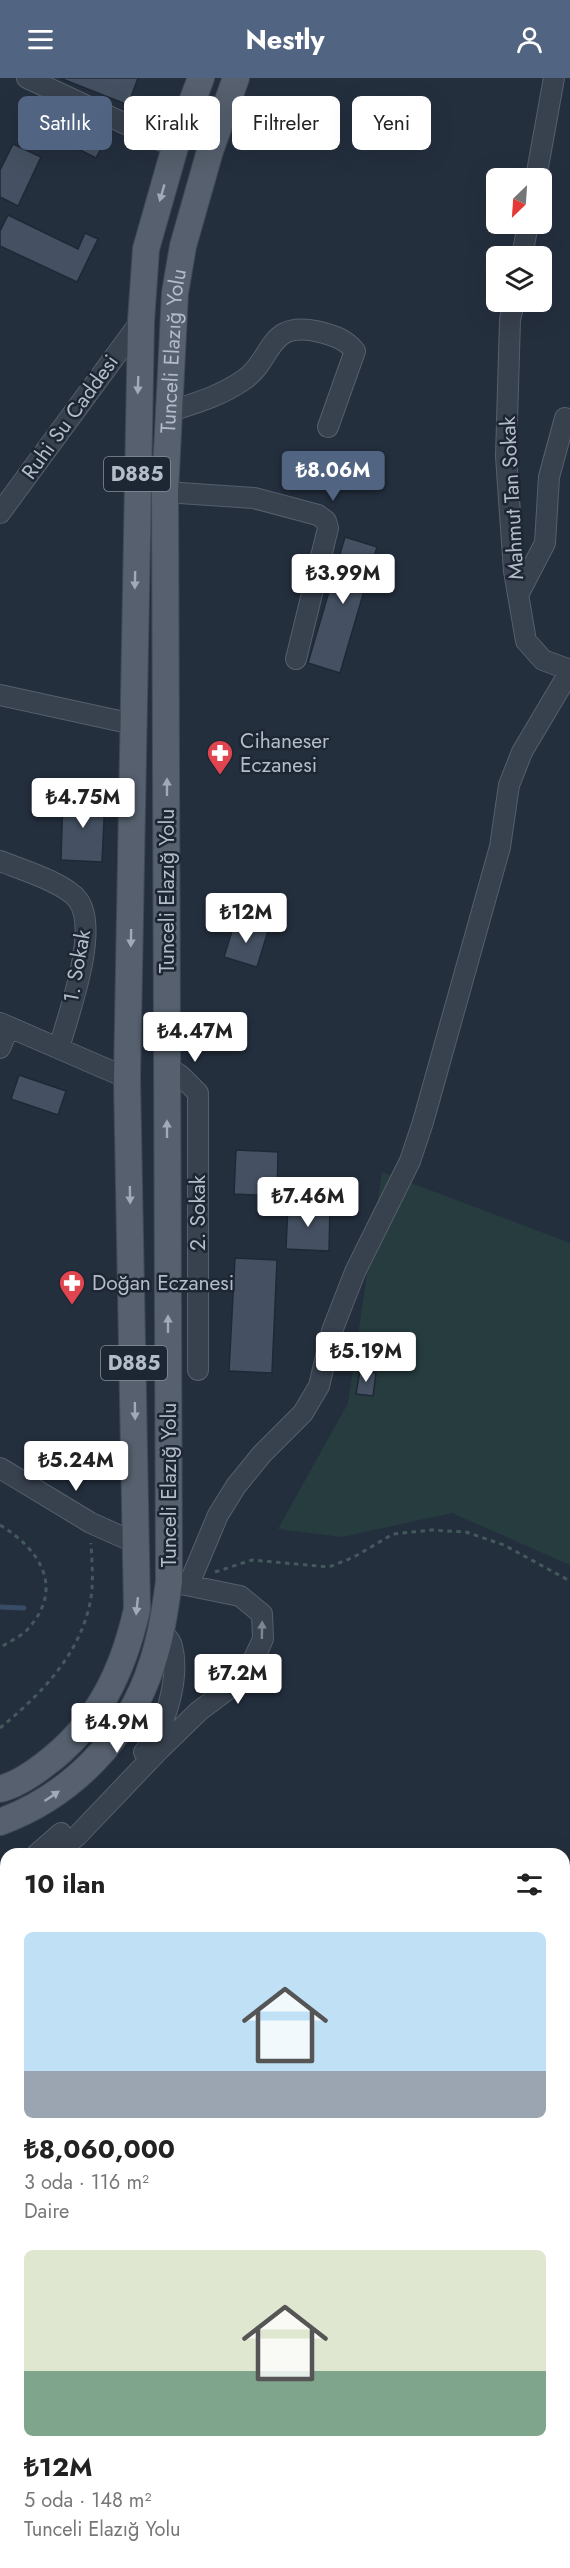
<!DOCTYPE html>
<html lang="tr">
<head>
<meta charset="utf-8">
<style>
	body { margin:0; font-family:Jost,sans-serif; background:#f2f2f2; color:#222; height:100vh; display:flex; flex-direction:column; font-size:22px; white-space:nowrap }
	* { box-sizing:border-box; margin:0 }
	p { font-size:20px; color:#767676 }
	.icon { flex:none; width:33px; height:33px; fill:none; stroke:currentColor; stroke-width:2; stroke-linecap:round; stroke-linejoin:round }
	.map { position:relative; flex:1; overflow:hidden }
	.sheet { position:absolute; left:0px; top:1770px; width:570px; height:720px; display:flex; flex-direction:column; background:#fff; border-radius:18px 18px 0 0; box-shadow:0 6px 24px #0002 }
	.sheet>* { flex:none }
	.top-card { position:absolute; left:18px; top:18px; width:534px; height:54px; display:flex; gap:12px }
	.needle { width:39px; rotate:205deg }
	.buttons { position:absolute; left:486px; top:90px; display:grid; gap:12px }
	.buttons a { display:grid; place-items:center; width:66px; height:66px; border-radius:9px; background:#fff; box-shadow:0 6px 24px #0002; font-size:30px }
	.price { position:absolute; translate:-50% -51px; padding:0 14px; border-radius:6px; background:#fff; color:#222; font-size:20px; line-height:39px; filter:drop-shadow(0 2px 3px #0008) }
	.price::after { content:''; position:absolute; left:50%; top:36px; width:18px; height:14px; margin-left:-9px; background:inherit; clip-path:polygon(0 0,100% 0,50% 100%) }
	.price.current { background:#516482; color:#fff }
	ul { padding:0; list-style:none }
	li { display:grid; align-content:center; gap:12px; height:318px; padding:0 24px }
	li span { display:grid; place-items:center; height:186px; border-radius:9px; color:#555 }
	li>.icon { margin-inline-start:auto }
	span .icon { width:108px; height:108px; fill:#fffc; stroke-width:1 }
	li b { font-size:26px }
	h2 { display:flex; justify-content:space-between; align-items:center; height:72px; padding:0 24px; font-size:26px }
	.chip { padding:0 21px; border-radius:9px; background:#fff; box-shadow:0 6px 24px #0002; font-size:21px; line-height:54px }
	.chip.current { background:#516482; color:#fff }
	header { display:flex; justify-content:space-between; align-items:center; height:78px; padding:0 24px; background:#516482; color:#fff; font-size:27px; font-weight:700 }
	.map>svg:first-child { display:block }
</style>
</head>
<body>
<header><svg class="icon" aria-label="menu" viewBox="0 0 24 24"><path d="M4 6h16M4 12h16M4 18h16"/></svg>Nestly<svg class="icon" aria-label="person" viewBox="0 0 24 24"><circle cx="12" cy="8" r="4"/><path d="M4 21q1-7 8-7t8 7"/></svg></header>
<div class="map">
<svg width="570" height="2490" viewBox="0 0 570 2490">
	<rect width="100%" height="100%" fill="#242f3e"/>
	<path fill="#32303f" d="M 6,1978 L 6,2057 L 0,2059 L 0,1981 Z"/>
	<path fill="#263c3f" d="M 382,1094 L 570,1165 L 570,1487 L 452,1435 L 342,1459 L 278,1451 L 348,1325 Z
		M 564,2399 L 570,2405 L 570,2490 L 45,2490 L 25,2484 L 564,2484 Z"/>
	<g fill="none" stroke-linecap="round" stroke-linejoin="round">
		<path stroke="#394c67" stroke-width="5" d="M 0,1529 L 24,1530"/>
	</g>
	<path fill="#455162" stroke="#1f2835" stroke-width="1.5" d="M 60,0 L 138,0 L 128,27 Z
		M 61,29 L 110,53 L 96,80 L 48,56 Z
		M 13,66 L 41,79 L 18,128 L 0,119 L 0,92 Z
		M 8,137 L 78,171 L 85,155 L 98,161 L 77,204 L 0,168 L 0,153 Z
		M 345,459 L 377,469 L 340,595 L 308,585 Z
		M 63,718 L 105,720 L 102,784 L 61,782 Z
		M 235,843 L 268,853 L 257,889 L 224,879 Z
		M 19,997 L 66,1013 L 58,1037 L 11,1021 Z
		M 236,1072 L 278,1074 L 277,1118 L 234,1116 Z
		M 288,1127 L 330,1129 L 329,1173 L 286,1171 Z
		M 235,1180 L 277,1182 L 272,1295 L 229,1293 Z
		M 360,1292 L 376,1295 L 373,1318 L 356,1316 Z"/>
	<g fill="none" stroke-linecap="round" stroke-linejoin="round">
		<g stroke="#565f6c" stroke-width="22">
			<path id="minor" d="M 27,0 L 175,69
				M 536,100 L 554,0
				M 522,178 L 528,146
				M 514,224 L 510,242 L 506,378 L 514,493 L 526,563 L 543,582 L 570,592
				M 168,334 C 196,325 221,318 245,301 C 274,280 267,241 320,254 C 335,258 345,261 355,273 L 328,349
				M 165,414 L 254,420 L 318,437 L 326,443 L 328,450 L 296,581
				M 0,435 L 141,243
				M 518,517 L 545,465 L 549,399 L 565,340
				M 0,617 L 133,646
				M 0,783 C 20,791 66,805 78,822 C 100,852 68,937 59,970
				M 0,945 L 127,1000
				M 0,970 L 9,949
				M 167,989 L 180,997 L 198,1015 L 198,1292
				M 0,1390 L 91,1445 L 138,1466
				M 189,1506 L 218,1437 L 236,1408 L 262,1376 L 303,1335 L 319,1308 L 332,1253 L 355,1194 L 410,1083 L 423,1044 L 500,769 L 509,707 L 522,674 L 570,593
				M 144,1674 C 166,1651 180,1599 172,1568 C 171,1562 165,1558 161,1553
				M 37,1776 L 61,1755
				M 55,1776 L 77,1758 L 160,1671 L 199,1633 L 235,1606 L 251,1587 L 263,1561 L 262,1536 L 240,1518 L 176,1505
				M 0,1805 L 6,1801
				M 0,1821 L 6,1818
				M 0,2073 L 6,2069
				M 0,2098 L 6,2096"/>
		</g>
		<g stroke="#414a57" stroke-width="28">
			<g id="major">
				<path d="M 0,1711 C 16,1707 31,1697 44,1687 C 97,1648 123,1594 137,1531 L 127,1000 L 141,243 L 146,171 L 175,69 L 201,0"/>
				<path id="s1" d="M 0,1744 C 71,1718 129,1659 152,1586 C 161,1559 165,1532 169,1504 L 165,414 L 175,215 L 183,168 L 210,73 L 236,0"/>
			</g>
		</g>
		<path stroke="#44595c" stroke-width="3" stroke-dasharray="4.5 4.5" stroke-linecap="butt" d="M 0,1447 C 41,1472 65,1511 27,1552 C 20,1559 8,1564 0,1570
			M 215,1494 L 252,1482 L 329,1489 L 354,1479 L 393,1456 L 432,1452 L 466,1454 L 504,1467 L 570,1503
			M 0,1650 C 40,1617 79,1578 90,1525 C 94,1506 92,1485 91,1465
			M 0,2413 L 6,2411"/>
		<use href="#minor" stroke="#38414e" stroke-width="20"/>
		<use href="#major" stroke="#56606e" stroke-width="26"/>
	</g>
	<defs><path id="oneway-solid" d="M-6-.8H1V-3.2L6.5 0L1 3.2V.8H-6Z" transform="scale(1.5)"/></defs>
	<g fill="#a1aab7">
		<use href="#oneway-solid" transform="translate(162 115) rotate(106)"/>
		<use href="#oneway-solid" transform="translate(138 307) rotate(92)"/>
		<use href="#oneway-solid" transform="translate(135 502) rotate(91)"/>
		<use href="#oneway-solid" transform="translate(167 709) rotate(-90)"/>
		<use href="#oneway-solid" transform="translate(131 860) rotate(91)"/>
		<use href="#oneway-solid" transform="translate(167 1051) rotate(-90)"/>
		<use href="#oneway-solid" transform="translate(130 1117) rotate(89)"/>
		<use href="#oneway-solid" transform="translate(168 1246) rotate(-90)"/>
		<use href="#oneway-solid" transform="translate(135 1333) rotate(89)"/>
		<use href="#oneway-solid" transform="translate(137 1528) rotate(96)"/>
		<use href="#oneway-solid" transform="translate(52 1718) rotate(-34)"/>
	</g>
	<use fill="#7c8592" href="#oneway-solid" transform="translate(262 1552) rotate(-89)"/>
	<defs>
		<g id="pharmacy-pin" transform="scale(1.35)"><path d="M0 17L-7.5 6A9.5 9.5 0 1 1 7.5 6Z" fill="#e0444e" stroke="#1d2633"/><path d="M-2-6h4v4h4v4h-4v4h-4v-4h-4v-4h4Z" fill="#fff"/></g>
	</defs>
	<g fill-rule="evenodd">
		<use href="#pharmacy-pin" x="220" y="675"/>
		<use href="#pharmacy-pin" x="72" y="1205"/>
	</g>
	<g text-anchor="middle" stroke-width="5" stroke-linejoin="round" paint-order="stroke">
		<g fill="#1d2633" stroke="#878f9c" stroke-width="1.5">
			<rect x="104" y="379" width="66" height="34" rx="4.5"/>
			<rect x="101" y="1268" width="66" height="34" rx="4.5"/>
		</g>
		<g font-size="20" font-weight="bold" fill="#b4bcc9">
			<text x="137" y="403">D885</text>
			<text x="134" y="1292">D885</text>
		</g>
		<g font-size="21" fill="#b4bcc9" stroke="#1d2633">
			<text dy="7" stroke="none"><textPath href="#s1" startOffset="1542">Tunceli Elazığ Yolu</textPath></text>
			<text transform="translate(70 339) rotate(-54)" y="7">Ruhi Su Caddesi</text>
			<text transform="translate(512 420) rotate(-93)" y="7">Mahmut Tan Sokak</text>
			<text transform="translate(167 813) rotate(-90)" y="7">Tunceli Elazığ Yolu</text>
			<text transform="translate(77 888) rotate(-80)" y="7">1. Sokak</text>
			<text transform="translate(198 1135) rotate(-90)" y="7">2. Sokak</text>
			<text transform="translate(169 1407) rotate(-90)" y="7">Tunceli Elazığ Yolu</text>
		</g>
		<g font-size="21" fill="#b4bcc9" stroke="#1d2633" text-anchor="start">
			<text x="240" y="670">Cihaneser<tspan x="240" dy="24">Eczanesi</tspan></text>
			<text x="92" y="1212">Doğan Eczanesi</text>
		</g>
	</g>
</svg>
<div class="buttons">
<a><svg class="needle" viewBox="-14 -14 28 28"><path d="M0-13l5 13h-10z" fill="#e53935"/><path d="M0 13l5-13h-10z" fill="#767676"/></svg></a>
<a><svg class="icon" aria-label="layers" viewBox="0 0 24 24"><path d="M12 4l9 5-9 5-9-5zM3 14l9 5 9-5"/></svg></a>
</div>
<b class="price current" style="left:333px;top:424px">₺8.06M</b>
<b class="price" style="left:343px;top:527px">₺3.99M</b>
<b class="price" style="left:83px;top:751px">₺4.75M</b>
<b class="price" style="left:246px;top:866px">₺12M</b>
<b class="price" style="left:195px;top:985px">₺4.47M</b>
<b class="price" style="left:308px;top:1150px">₺7.46M</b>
<b class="price" style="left:366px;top:1305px">₺5.19M</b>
<b class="price" style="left:76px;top:1414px">₺5.24M</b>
<b class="price" style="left:238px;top:1627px">₺7.2M</b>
<b class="price" style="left:117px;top:1676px">₺4.9M</b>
<div class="top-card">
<a class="chip current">Satılık</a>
<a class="chip">Kiralık</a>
<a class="chip">Filtreler</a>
<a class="chip">Yeni</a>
</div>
<section class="sheet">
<h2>10 ilan<svg class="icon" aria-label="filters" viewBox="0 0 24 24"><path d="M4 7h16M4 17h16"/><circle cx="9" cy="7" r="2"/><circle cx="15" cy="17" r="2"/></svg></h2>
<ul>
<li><span style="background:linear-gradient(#bfe0f5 75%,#9aa5b1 0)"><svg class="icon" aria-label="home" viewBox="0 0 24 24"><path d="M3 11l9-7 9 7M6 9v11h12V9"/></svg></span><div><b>₺8,060,000</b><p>3 oda · 116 m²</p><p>Daire</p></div></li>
<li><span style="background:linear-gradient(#dfe7d0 65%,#7fa58c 0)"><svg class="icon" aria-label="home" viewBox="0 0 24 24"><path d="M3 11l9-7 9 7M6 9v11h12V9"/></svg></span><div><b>₺12M</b><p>5 oda · 148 m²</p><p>Tunceli Elazığ Yolu</p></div></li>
</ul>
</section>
</div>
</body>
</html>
